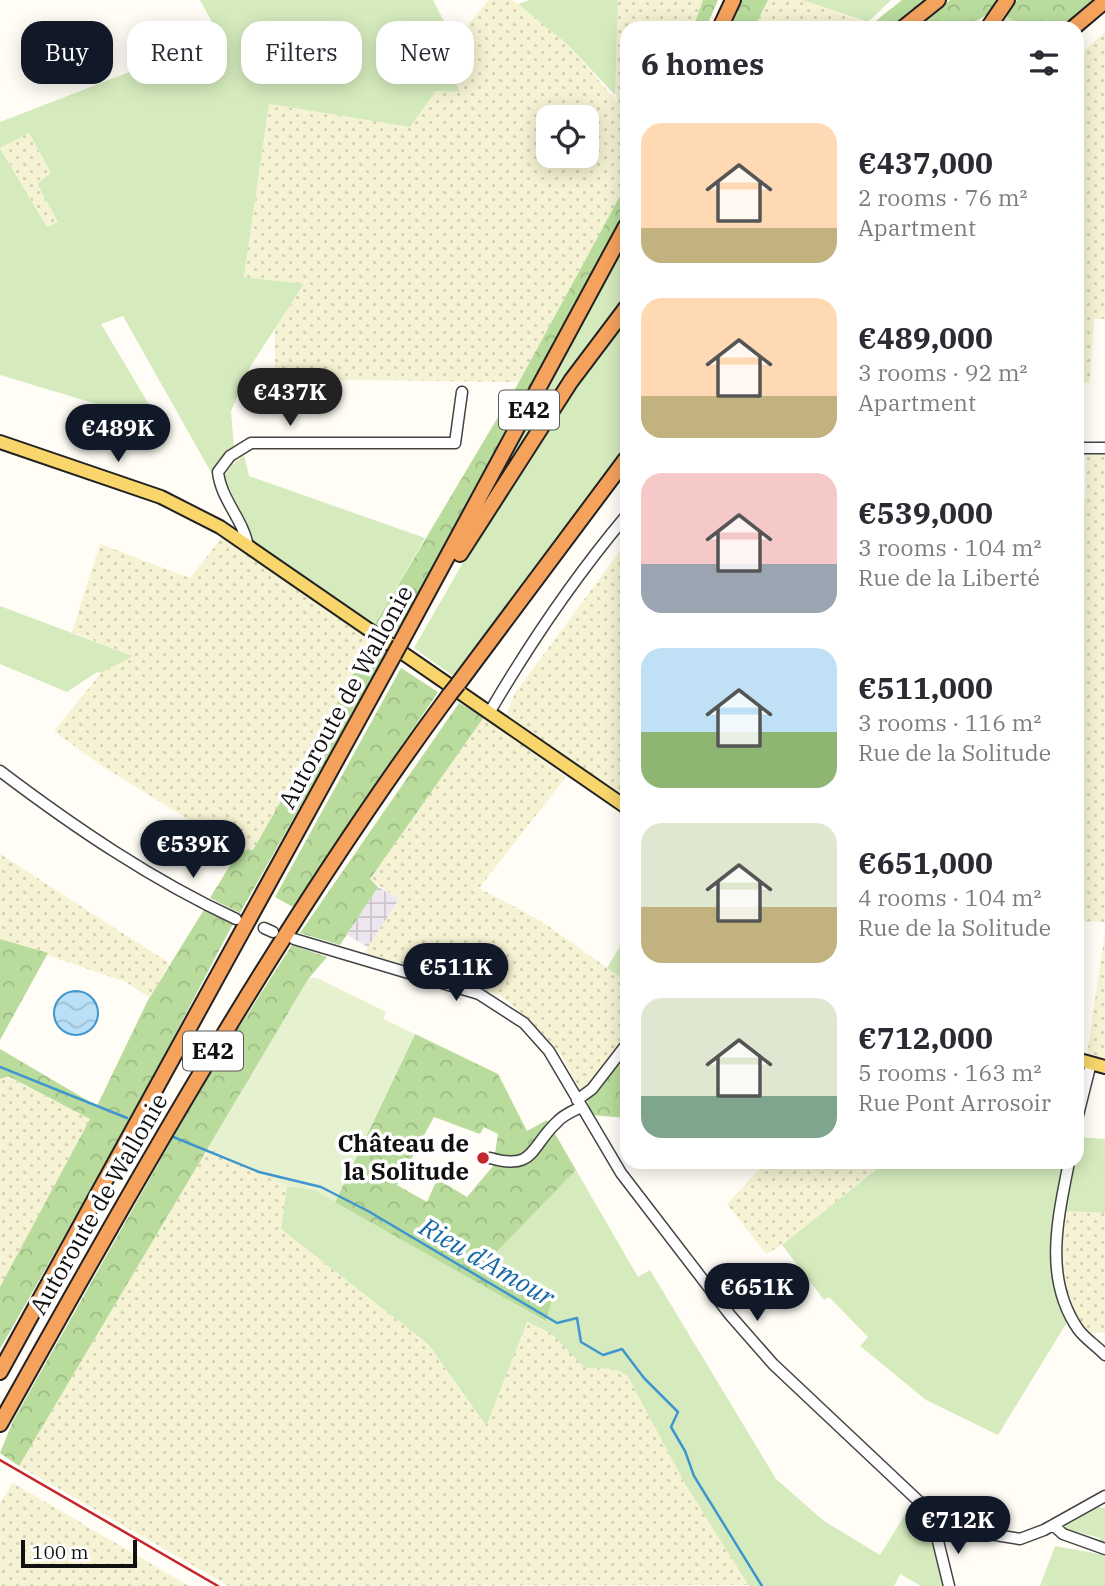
<!DOCTYPE html>
<html lang="en">
<head>
<meta charset="utf-8">
<style>
	body { margin:0; font-family:"IBM Plex Serif",serif; background:#f2f2f3; color:#2b2b33; height:100vh; display:flex; flex-direction:column; font-size:26px; white-space:nowrap }
	* { box-sizing:border-box; margin:0 }
	p { font-size:23px; color:#7c7c81 }
	.icon { flex:none; width:38px; height:38px; fill:none; stroke:currentColor; stroke-width:2; stroke-linecap:round; stroke-linejoin:round }
	.map { position:relative; flex:1; overflow:hidden }
	.panel { position:absolute; left:620px; top:21px; width:464px; height:1148px; display:flex; flex-direction:column; background:#fff; border-radius:21px; box-shadow:0 4px 18px #0003 }
	.panel>* { flex:none }
	.banner { position:absolute; left:21px; top:21px; width:494px; height:63px; display:flex; gap:14px }
	.buttons { position:absolute; left:536px; top:105px; display:grid; gap:14px }
	.buttons a { display:grid; place-items:center; width:63px; height:63px; border-radius:14px; background:#fff; box-shadow:0 4px 18px #0003; font-size:35px }
	.scale { position:absolute; left:21px; bottom:18px; width:116px; box-sizing:border-box; padding-left:7px; border:4px solid #111; border-top:0; font-size:19px; line-height:24px; white-space:nowrap; color:#111; -webkit-text-stroke:5px #fff; paint-order:stroke }
	.price { position:absolute; translate:-50% -60px; padding:0 16px; border-radius:24px; background:#111827; color:#fff; font-size:23px; line-height:46px; filter:drop-shadow(0 2px 4px #0008) }
	.price::after { content:''; position:absolute; left:50%; top:42px; width:21px; height:16px; margin-left:-10px; background:inherit; clip-path:polygon(0 0,100% 0,50% 100%) }
	.price.current { background:#222; color:#fff }
	ul { padding:0; list-style:none }
	li { display:flex; align-items:center; gap:21px; height:175px; padding:0 21px }
	li span { display:grid; place-items:center; flex:none; width:196px; height:140px; border-radius:21px; color:#555 }
	li>.icon { margin-inline-start:auto }
	span .icon { width:84px; height:84px; fill:#fffc; stroke-width:1 }
	li b { font-size:30px }
	h2 { display:flex; justify-content:space-between; align-items:center; height:84px; padding:0 21px; font-size:30px }
	.tag { padding:0 24px; border-radius:21px; background:#fff; box-shadow:0 4px 18px #0003; font-size:24px; line-height:63px }
	.tag.current { background:#111827; color:#fff }
	.map>svg:first-child { display:block }
</style>
</head>
<body>
<div class="map">
<svg width="1105" height="1586" viewBox="0 0 1105 1586">
	<defs>
		<pattern id="industrial-grid" width="8" height="8" patternUnits="userSpaceOnUse" patternTransform="scale(1.75)"><rect width="8" height="8" fill="#eee6ef"/><path d="M0 4h8M4 0v8" fill="none" stroke="#cbc4cc"/></pattern>
		<pattern id="farmland-dots" width="8" height="8" patternUnits="userSpaceOnUse" patternTransform="scale(1.75)"><rect width="8" height="8" fill="#f6f3d4"/><path d="M2 2h.1M6 6h.1" fill="none" stroke="#d2cfb5" stroke-width="1.8" stroke-linecap="round"/></pattern>
		<pattern id="forest-crowns" width="20" height="18" patternUnits="userSpaceOnUse" patternTransform="scale(1.75)"><rect width="20" height="18" fill="#b9dc9c"/><path d="M2 6a3 3 0 1 1 6 0M12 15a3 3 0 1 1 6 0" fill="none" stroke="#9ebc85"/></pattern>
		<pattern id="water-waves" width="16" height="10" patternUnits="userSpaceOnUse" patternTransform="scale(1.75)"><rect width="16" height="10" fill="#b9e0f7"/><path d="M0 5q4-4 8 0t8 0" fill="none" stroke="#9ebfd3"/></pattern>
	</defs>
	<rect width="100%" height="100%" fill="#fffdf5"/>
	<path fill="url(#industrial-grid)" d="M 378,887 L 399,899 L 368,947 L 347,935 Z"/>
	<path fill="url(#farmland-dots)" fill-rule="evenodd" d="M 489,0 L 513,0 L 567,44 L 619,104 L 615,92 L 618,0 L 703,0 L 693,28 L 626,28 L 626,185 L 519,382 L 275,379 L 275,328 L 304,285 L 244,278 L 269,104 L 410,127 L 436,91 L 460,92 L 441,51 L 454,41 ZM 548,117 L 586,117 L 586,156 L 548,156 Z
		M 768,0 L 802,0 L 871,24 L 867,28 L 754,28 Z
		M 1105,32 L 1105,319 L 1094,319 L 1090,383 L 1076,383 L 1076,58 Z
		M 29,133 L 51,174 L 37,184 L 58,222 L 47,227 L 0,147 Z
		M 1086,450 L 1105,450 L 1105,922 L 1076,921 L 1076,498 L 1086,498 Z
		M 223,536 L 376,635 L 253,850 L 239,851 L 99,764 L 54,731 L 101,673 L 133,656 L 72,632 L 100,544 L 190,578 Z
		M 626,543 L 626,798 L 506,716 L 515,693 Z
		M 484,717 L 566,777 L 479,888 L 541,921 L 626,981 L 626,1051 L 587,1098 L 584,1098 L 560,1053 L 530,1020 L 500,995 L 364,953 L 399,900 L 370,879 Z
		M 0,854 L 169,963 L 150,998 L 126,982 L 0,939 Z
		M 1105,932 L 1105,1061 L 1087,1055 Z
		M 7,1076 L 90,1119 L 0,1287 L 0,1079 Z
		M 208,1148 L 287,1186 L 281,1229 L 428,1344 L 485,1426 L 527,1322 L 551,1332 L 585,1368 L 614,1369 L 627,1375 L 684,1482 L 750,1585 L 229,1586 L 19,1466 Z
		M 766,1162 L 865,1162 L 879,1167 L 782,1245 L 766,1254 L 727,1204 Z
		M 1069,1211 L 1105,1213 L 1105,1333 L 1080,1332 L 1055,1284 L 1048,1247 L 1054,1216 Z
		M 13,1483 L 189,1586 L 0,1586 L 0,1503 Z"/>
	<path fill="#d5ebbd" fill-rule="evenodd" d="M 200,0 L 433,0 L 454,41 L 441,51 L 460,92 L 436,91 L 410,127 L 269,104 L 244,277 L 304,284 L 250,367 L 231,411 L 234,448 L 212,474 L 123,316 L 101,324 L 160,423 L 0,375 L 0,122 L 220,37 ZM 29,133 L 51,173 L 37,184 L 58,222 L 47,227 L 0,148 Z
		M 530,0 L 618,0 L 615,95 L 567,44 L 518,4 Z
		M 802,0 L 891,0 L 868,22 Z
		M 1006,16 L 1029,26 L 998,28 Z
		M 626,240 L 626,265 L 621,276 L 626,277 L 626,295 L 589,344 L 507,465 Z
		M 626,317 L 626,446 L 453,676 L 414,648 L 504,491 L 580,379 Z
		M 244,455 L 249,476 L 425,538 L 373,627 L 255,543 L 224,477 L 232,465 Z
		M 0,606 L 133,656 L 101,673 L 97,672 L 67,692 L 0,664 Z
		M 626,937 L 626,981 L 607,968 Z
		M 1076,1137 L 1105,1139 L 1105,1213 L 1069,1211 L 1054,1217 C 1046,1258 1054,1281 1069,1319 L 998,1435 L 926,1400 L 860,1346 L 868,1337 L 829,1297 L 824,1300 L 782,1245 L 878,1168 L 865,1162 L 1076,1162 Z
		M 576,1170 L 638,1277 L 650,1270 L 776,1479 L 824,1521 L 880,1555 L 911,1505 C 932,1526 938,1557 945,1586 L 921,1586 L 900,1574 L 894,1586 L 749,1586 L 684,1482 L 627,1375 L 614,1369 L 585,1368 L 551,1333 L 527,1322 L 486,1426 L 428,1344 L 281,1229 L 287,1186 L 316,1190 L 544,1321 L 552,1301 L 484,1265 Z
		M 1096,1507 L 1105,1508 L 1105,1541 L 1098,1543 L 1100,1538 L 1061,1528 Z
		M 1055,1546 L 1105,1555 L 1105,1586 L 1040,1586 Z"/>
	<path fill="url(#forest-crowns)" fill-rule="evenodd" d="M 703,0 L 718,0 L 706,28 L 693,28 Z
		M 739,0 L 768,0 L 754,28 L 727,28 Z
		M 902,0 L 926,0 L 891,28 L 867,28 Z
		M 950,0 L 997,0 C 982,32 944,28 915,28 Z
		M 1017,0 L 1097,0 L 1064,28 L 1028,28 L 1006,16 Z
		M 626,185 L 626,206 L 614,232 L 517,416 L 398,629 L 390,639 L 373,627 L 519,382 Z
		M 376,635 L 391,646 L 240,913 L 210,898 L 239,851 L 253,850 Z
		M 401,668 L 438,692 L 293,907 L 275,897 Z
		M 459,703 L 484,717 L 370,879 L 378,887 L 340,945 L 300,933 Z
		M 205,908 L 235,920 L 127,1126 L 0,1349 L 0,1287 L 90,1119 L 8,1076 L 0,1079 L 0,1049 L 97,1106 L 147,1002 Z
		M 0,939 L 48,953 L 0,1040 Z
		M 292,945 L 327,957 L 309,978 L 19,1466 L 0,1453 L 13,1421 L 209,1074 Z
		M 415,1034 L 498,1074 L 527,1131 L 547,1120 L 576,1170 L 484,1265 L 552,1301 L 545,1321 L 335,1202 ZM 434,1117 L 480,1134 L 484,1127 L 498,1134 L 493,1166 L 467,1197 L 437,1179 L 427,1202 L 397,1185 Z
		M 626,1051 L 626,1118 L 591,1115 L 587,1099 Z"/>
	<path fill="#e6f2cf" d="M 309,978 L 317,978 L 386,1012 L 383,1019 L 415,1034 L 335,1202 L 316,1190 L 287,1186 L 208,1148 Z"/>
	<path fill="url(#water-waves)" stroke="#3f96cf" stroke-width="2" d="M54 1013a22 22 0 1 1 44 0a22 22 0 1 1-44 0Z"/>
	<g fill="none" stroke-linecap="round" stroke-linejoin="round">
		<path stroke="#3f96cf" stroke-width="2.5" d="M 0,1067 L 127,1118
			M 171,1136 L 259,1172 L 321,1187 L 368,1211 L 557,1323 L 577,1318 L 581,1342 L 603,1355 L 622,1349 L 644,1378 L 678,1412 L 671,1427 L 685,1451 L 694,1476 L 762,1586"/>
		<g stroke="#444" stroke-width="13">
			<path id="minor" d="M 1076,448 L 1105,448
				M 248,547 C 244,520 221,500 218,472 L 230,456 L 251,443 L 455,443 L 462,392
				M 489,713 C 530,643 574,578 626,516
				M 0,771 C 74,827 152,880 236,919
				M 264,928 L 273,932
				M 294,939 L 479,994 L 524,1023 L 549,1051 L 621,1173 L 730,1315 L 773,1364 L 928,1510 L 971,1531 L 1020,1539 L 1044,1530 L 1105,1496
				M 577,1100 L 592,1089 L 626,1045
				M 1076,1123 L 1091,1063
				M 490,1158 C 535,1171 530,1147 557,1122 C 563,1115 573,1111 581,1107
				M 1069,1162 C 1058,1218 1043,1278 1078,1329 C 1085,1339 1097,1346 1105,1355
				M 943,1520 L 938,1541 L 949,1586
				M 1053,1525 L 1063,1534 L 1105,1549"/>
		</g>
		<g stroke="#222" stroke-width="16">
			<path id="major" d="M 0,442 L 161,497 L 220,527 L 626,807
				M 1076,1059 L 1105,1067"/>
		</g>
		<g stroke="#222" stroke-width="18">
			<path id="highway" d="M 720,28 L 733,0
				M 903,28 L 938,0
				M 988,28 L 1007,0
				M 1073,28 L 1105,1
				M 460,554 L 571,381 L 626,308
				M 400,644 L 626,226
				M 458,684 L 626,459
				M 0,1372 L 394,655
				M 0,1424 C 140,1174 279,925 450,694"/>
		</g>
		<use href="#minor" stroke="#fff" stroke-width="10"/>
		<use href="#major" stroke="#f9d66b" stroke-width="12"/>
		<use href="#highway" stroke="#f5a25d" stroke-width="14"/>
		<path stroke="#c4262e" stroke-width="2.5" d="M 0,1460 L 218,1586"/>
		<g stroke="#222" stroke-width="18" stroke-linecap="butt">
			<path id="highway-bridge" d="M 394,655 L 400,644
				M 450,694 L 458,684"/>
		</g>
		<use href="#highway-bridge" stroke="#f5a25d" stroke-width="14"/>
	</g>
	<circle fill="#c4262e" stroke="#fff" stroke-width="2.5" cx="483" cy="1158" r="7"/>
	<g text-anchor="middle" stroke-width="7" stroke-linejoin="round" paint-order="stroke">
		<g fill="#fff" stroke="#585858" stroke-width="2">
			<rect x="499" y="390.5" width="60" height="39" rx="5"/>
			<rect x="183" y="1031.5" width="60" height="39" rx="5"/>
		</g>
		<g font-size="23" font-weight="bold" fill="#111">
			<text x="529" y="418">E42</text>
			<text x="213" y="1059">E42</text>
		</g>
		<g font-size="24" fill="#111" stroke="#fff">
			<text transform="translate(346 697) rotate(-61)" y="8">Autoroute de Wallonie</text>
			<text transform="translate(99 1204) rotate(-60)" y="8">Autoroute de Wallonie</text>
		</g>
		<g font-size="24" font-weight="bold" fill="#111" stroke="#fff" text-anchor="end">
			<text x="469" y="1152">Château de<tspan x="469" dy="28">la Solitude</tspan></text>
		</g>
		<g font-size="26" font-style="italic" fill="#1768a6" stroke="#fff">
			<text transform="translate(487 1262) rotate(30)" y="9">Rieu d'Amour</text>
		</g>
	</g>
</svg>
<div class="buttons">
<a><svg class="icon" aria-label="locate" viewBox="0 0 24 24"><circle cx="12" cy="12" r="6"/><path d="M12 2v4M12 18v4M2 12h4M18 12h4"/></svg></a>
</div>
<div class="scale">100 m</div>
<b class="price current" style="left:290px;top:428px">€437K</b>
<b class="price" style="left:118px;top:464px">€489K</b>
<b class="price" style="left:193px;top:880px">€539K</b>
<b class="price" style="left:456px;top:1003px">€511K</b>
<b class="price" style="left:757px;top:1323px">€651K</b>
<b class="price" style="left:958px;top:1556px">€712K</b>
<div class="banner">
<a class="tag current">Buy</a>
<a class="tag">Rent</a>
<a class="tag">Filters</a>
<a class="tag">New</a>
</div>
<section class="panel">
<h2>6 homes<svg class="icon" aria-label="filters" viewBox="0 0 24 24"><path d="M4 7h16M4 17h16"/><circle cx="9" cy="7" r="2"/><circle cx="15" cy="17" r="2"/></svg></h2>
<ul>
<li><span style="background:linear-gradient(#ffd9b3 75%,#c2b280 0)"><svg class="icon" aria-label="home" viewBox="0 0 24 24"><path d="M3 11l9-7 9 7M6 9v11h12V9"/></svg></span><div><b>€437,000</b><p>2 rooms · 76 m²</p><p>Apartment</p></div></li>
<li><span style="background:linear-gradient(#ffd9b3 70%,#c2b280 0)"><svg class="icon" aria-label="home" viewBox="0 0 24 24"><path d="M3 11l9-7 9 7M6 9v11h12V9"/></svg></span><div><b>€489,000</b><p>3 rooms · 92 m²</p><p>Apartment</p></div></li>
<li><span style="background:linear-gradient(#f6c9c9 65%,#9aa5b1 0)"><svg class="icon" aria-label="home" viewBox="0 0 24 24"><path d="M3 11l9-7 9 7M6 9v11h12V9"/></svg></span><div><b>€539,000</b><p>3 rooms · 104 m²</p><p>Rue de la Liberté</p></div></li>
<li><span style="background:linear-gradient(#bfe0f5 60%,#8fb573 0)"><svg class="icon" aria-label="home" viewBox="0 0 24 24"><path d="M3 11l9-7 9 7M6 9v11h12V9"/></svg></span><div><b>€511,000</b><p>3 rooms · 116 m²</p><p>Rue de la Solitude</p></div></li>
<li><span style="background:linear-gradient(#dfe7d0 60%,#c2b280 0)"><svg class="icon" aria-label="home" viewBox="0 0 24 24"><path d="M3 11l9-7 9 7M6 9v11h12V9"/></svg></span><div><b>€651,000</b><p>4 rooms · 104 m²</p><p>Rue de la Solitude</p></div></li>
<li><span style="background:linear-gradient(#dfe7d0 70%,#7fa58c 0)"><svg class="icon" aria-label="home" viewBox="0 0 24 24"><path d="M3 11l9-7 9 7M6 9v11h12V9"/></svg></span><div><b>€712,000</b><p>5 rooms · 163 m²</p><p>Rue Pont Arrosoir</p></div></li>
</ul>
</section>
</div>
</body>
</html>
